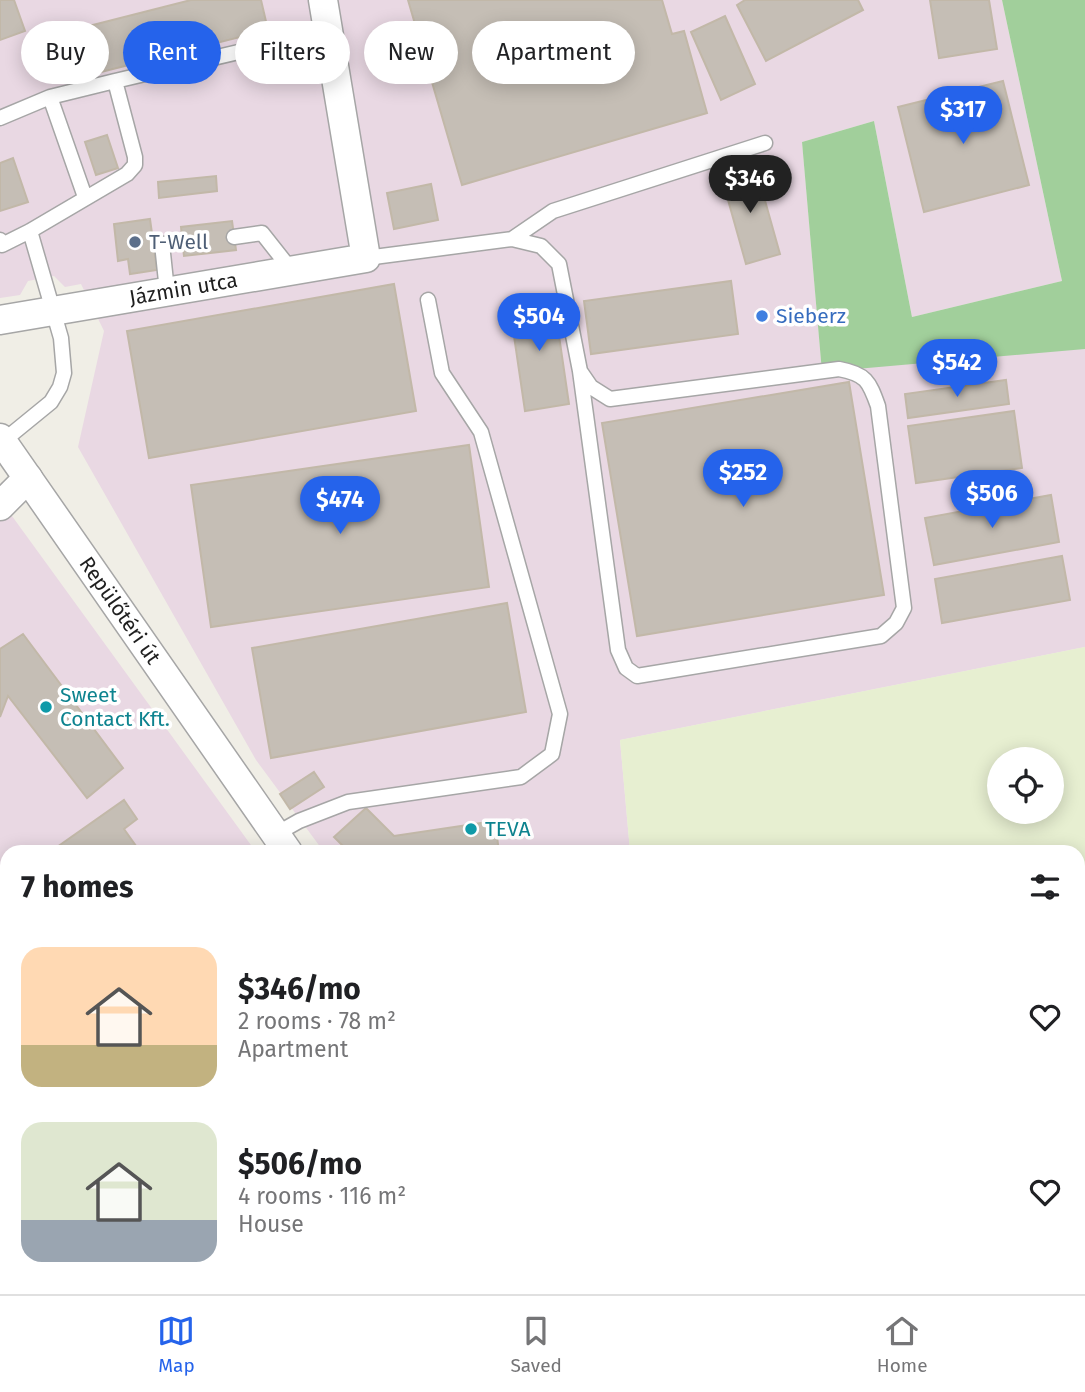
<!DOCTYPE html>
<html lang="en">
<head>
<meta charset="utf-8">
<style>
	body { margin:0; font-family:"Fira Sans",sans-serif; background:#f2f2f2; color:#202124; height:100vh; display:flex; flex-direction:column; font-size:26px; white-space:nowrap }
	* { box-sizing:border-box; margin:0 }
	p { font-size:23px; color:#757577 }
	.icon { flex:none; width:38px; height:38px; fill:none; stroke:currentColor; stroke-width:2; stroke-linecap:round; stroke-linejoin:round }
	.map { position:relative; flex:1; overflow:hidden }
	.drawer { position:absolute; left:0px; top:845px; width:1085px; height:450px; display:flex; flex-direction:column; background:#fff; border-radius:21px 21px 0 0; box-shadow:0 4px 18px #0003 }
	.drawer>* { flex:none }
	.guide { position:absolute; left:21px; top:21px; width:700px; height:63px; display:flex; gap:14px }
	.buttons { position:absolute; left:987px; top:747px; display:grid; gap:14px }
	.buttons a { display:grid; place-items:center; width:77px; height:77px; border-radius:50%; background:#fff; box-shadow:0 4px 18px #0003; font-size:35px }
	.price { position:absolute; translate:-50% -60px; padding:0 16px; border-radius:24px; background:#2563eb; color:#fff; font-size:23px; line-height:46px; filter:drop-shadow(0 2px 4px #0008) }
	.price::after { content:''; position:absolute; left:50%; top:42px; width:21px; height:16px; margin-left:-10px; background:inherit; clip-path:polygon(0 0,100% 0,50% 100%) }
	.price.selected { background:#222; color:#fff }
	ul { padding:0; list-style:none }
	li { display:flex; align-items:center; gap:21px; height:175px; padding:0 21px }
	li span { display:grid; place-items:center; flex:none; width:196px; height:140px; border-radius:21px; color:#555 }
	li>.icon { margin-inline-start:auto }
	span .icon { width:84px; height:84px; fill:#fffc; stroke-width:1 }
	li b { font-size:30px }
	h2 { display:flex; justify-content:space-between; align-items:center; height:84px; padding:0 21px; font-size:30px }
	.chip { padding:0 24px; border-radius:32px; background:#fff; box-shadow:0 4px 18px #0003; font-size:24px; line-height:63px }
	.chip.selected { background:#2563eb; color:#fff }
	.menu { display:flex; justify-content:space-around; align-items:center; height:98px; border-top:2px solid #e0e0e0; background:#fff; font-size:19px; color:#757577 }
	.menu a { display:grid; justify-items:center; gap:4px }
	.menu .selected { color:#2563eb }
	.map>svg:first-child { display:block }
</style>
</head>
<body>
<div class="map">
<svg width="1085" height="1294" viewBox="0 0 1085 1294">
	<rect width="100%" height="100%" fill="#f0eee6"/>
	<path fill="#e9d8e3" d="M 0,0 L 1002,0 L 1062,281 L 912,317 L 874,121 L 802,142 L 822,371 L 1085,348 L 1085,647 L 620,740 L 630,851 L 324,852 L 256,760 L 78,447 L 104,331 L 81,284 L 65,287 L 54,276 L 28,281 L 20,295 L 0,298 Z
		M 4,505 L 256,852 L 7,852 L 7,1169 L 0,1170 L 0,515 Z"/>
	<path fill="#e7efd1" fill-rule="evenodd" d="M 1085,647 L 1085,1294 L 685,1294 L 681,1288 L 1078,1288 L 1078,852 L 625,852 L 630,851 L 620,740 ZM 999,760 L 1052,760 L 1052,812 L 999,812 Z
		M 7,1169 L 7,1288 L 490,1288 L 494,1294 L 0,1294 L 0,1170 Z"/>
	<path fill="#a1cf9b" d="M 1002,0 L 1085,0 L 1085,349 L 822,372 L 802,142 L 874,121 L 912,317 L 1062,281 Z
		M 490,1288 L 681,1288 L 685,1294 L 494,1294 Z"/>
	<path fill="#c5beb5" stroke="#c2b8a8" stroke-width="2" d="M 0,0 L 14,0 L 25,31 L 0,40 Z
		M 191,0 L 261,0 L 268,30 L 93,74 L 81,28 Z
		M 408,0 L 662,0 L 672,34 L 684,31 L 707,113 L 462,185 Z
		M 745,0 L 858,0 L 863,10 L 766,61 L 737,5 Z
		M 930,0 L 989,0 L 997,49 L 939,58 Z
		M 725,16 L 755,84 L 721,100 L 691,32 Z
		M 1003,81 L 1029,185 L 924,212 L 898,107 Z
		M 107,135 L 118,168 L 96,175 L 85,142 Z
		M 13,158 L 28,202 L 0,211 L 0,163 Z
		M 755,165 L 780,254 L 746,264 L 721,175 Z
		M 216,176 L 217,191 L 159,198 L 158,182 Z
		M 431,184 L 438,220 L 394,229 L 387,193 Z
		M 150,219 L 157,270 L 130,274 L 128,259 L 118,261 L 114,224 Z
		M 232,221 L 236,250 L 184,256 L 181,227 Z
		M 731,281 L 738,334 L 591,354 L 584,301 Z
		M 394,284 L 416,411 L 149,458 L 127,331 Z
		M 553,295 L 569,404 L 525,411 L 509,302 Z
		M 1006,380 L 1009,404 L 908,418 L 905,394 Z
		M 849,382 L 884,595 L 637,636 L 602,423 Z
		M 1014,411 L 1022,468 L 916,483 L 908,426 Z
		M 469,445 L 489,587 L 211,627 L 191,485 Z
		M 1051,495 L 1059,542 L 934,565 L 925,518 Z
		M 1062,556 L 1070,600 L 942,623 L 935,579 Z
		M 507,603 L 526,712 L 271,758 L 252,648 Z
		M 23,634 L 123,768 L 87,798 L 8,696 L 0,717 L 0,649 Z
		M 314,772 L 324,787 L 290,809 L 280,794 Z
		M 124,800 L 137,819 L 124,829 L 136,846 L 126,852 L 50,852 Z
		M 366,808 L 394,836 L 495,821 L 499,852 L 349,852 L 334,837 Z"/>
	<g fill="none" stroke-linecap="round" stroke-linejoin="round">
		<g stroke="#a6a6a6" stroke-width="17">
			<path id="service" d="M 115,81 L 328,31
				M 50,97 L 85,197
				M 0,118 L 50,97 L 115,81 L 135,157 L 135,165 L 127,174 L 30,231 L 2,245 L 0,240
				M 234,237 L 262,233 L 292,271
				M 512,239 L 541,246 L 559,264 L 580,371 L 591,387 L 610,399 L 839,369 C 866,374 869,381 878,406 L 904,608 L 896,623 L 881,636 L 637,676 L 626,668 L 618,650 L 580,371
				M 366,258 L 512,239 L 553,211 L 765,143
				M 167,291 L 162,244 L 183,242
				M 2,442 L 51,402 L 60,387 L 64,373 L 61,338 L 30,231
				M 276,834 L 299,821 L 348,802 L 521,777 L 552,754 L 560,714 L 481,432 L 442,373 L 428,300
				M 0,921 L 7,931"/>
		</g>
		<g stroke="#a6a6a6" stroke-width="31">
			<g id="minor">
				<path id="s1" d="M 0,320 L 366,258 L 323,0"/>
				<path id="s2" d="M 0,438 L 288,852"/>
				<path d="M 0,506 L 28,478"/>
				<path d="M 587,1288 L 591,1294"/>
			</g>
		</g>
		<use href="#service" stroke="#fff" stroke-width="14"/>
		<use href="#minor" stroke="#fff" stroke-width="28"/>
	</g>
	<circle fill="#5c6f8a" stroke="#fff" stroke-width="2.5" cx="135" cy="242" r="7"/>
	<circle fill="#3f7fe0" stroke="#fff" stroke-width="2.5" cx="762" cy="316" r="7"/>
	<g fill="#0f9aa8" stroke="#fff" stroke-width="2.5">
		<circle cx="46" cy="707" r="7"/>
		<circle cx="471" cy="829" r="7"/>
	</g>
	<g text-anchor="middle" stroke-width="7" stroke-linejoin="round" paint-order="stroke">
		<g font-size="21" fill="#4e5e75" stroke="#fff" text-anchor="start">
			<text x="149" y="249">T-Well</text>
		</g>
		<g font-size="21" fill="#1f1f1f" stroke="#fff">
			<text dy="7" stroke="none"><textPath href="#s1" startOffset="186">Jázmin utca</textPath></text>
			<text dy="7" stroke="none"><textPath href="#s2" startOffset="210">Repülőtéri út</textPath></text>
		</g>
		<g font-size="21" fill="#366cbe" stroke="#fff" text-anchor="start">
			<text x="776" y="323">Sieberz</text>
		</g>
		<g font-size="21" fill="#0d838f" stroke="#fff" text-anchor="start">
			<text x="60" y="702">Sweet<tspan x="60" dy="24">Contact Kft.</tspan></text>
			<text x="485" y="836">TEVA</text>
		</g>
	</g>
</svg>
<div class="buttons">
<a><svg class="icon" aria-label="locate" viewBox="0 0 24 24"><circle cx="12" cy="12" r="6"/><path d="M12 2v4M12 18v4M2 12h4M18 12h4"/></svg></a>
</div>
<b class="price" style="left:963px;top:146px">$317</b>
<b class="price selected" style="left:750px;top:215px">$346</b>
<b class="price" style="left:539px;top:353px">$504</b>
<b class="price" style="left:957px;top:399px">$542</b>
<b class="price" style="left:743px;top:509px">$252</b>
<b class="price" style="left:992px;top:530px">$506</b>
<b class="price" style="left:340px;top:536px">$474</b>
<div class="guide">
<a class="chip">Buy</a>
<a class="chip selected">Rent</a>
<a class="chip">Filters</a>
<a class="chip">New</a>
<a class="chip">Apartment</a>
</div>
<section class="drawer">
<h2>7 homes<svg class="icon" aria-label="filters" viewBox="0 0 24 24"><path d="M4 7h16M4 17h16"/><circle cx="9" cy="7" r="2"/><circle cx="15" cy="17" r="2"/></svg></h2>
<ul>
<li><span style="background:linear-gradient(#ffd9b3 70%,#c2b280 0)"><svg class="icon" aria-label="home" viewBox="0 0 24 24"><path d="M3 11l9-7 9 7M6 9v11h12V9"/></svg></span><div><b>$346/mo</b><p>2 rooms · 78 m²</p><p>Apartment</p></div><svg class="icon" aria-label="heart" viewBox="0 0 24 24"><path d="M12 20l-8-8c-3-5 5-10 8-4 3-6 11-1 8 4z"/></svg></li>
<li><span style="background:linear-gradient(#dfe7d0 70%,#9aa5b1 0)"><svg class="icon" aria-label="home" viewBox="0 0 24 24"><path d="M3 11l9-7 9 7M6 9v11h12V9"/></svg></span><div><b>$506/mo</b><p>4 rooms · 116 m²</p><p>House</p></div><svg class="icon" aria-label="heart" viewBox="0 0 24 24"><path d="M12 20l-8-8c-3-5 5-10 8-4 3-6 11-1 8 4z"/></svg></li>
</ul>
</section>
</div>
<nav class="menu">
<a class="selected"><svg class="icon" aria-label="map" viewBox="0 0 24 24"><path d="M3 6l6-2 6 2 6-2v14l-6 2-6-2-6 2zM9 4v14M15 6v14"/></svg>Map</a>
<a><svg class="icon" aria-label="saved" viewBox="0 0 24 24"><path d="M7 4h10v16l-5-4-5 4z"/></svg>Saved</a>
<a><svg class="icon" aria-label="home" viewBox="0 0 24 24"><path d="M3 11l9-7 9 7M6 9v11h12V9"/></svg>Home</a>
</nav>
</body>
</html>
